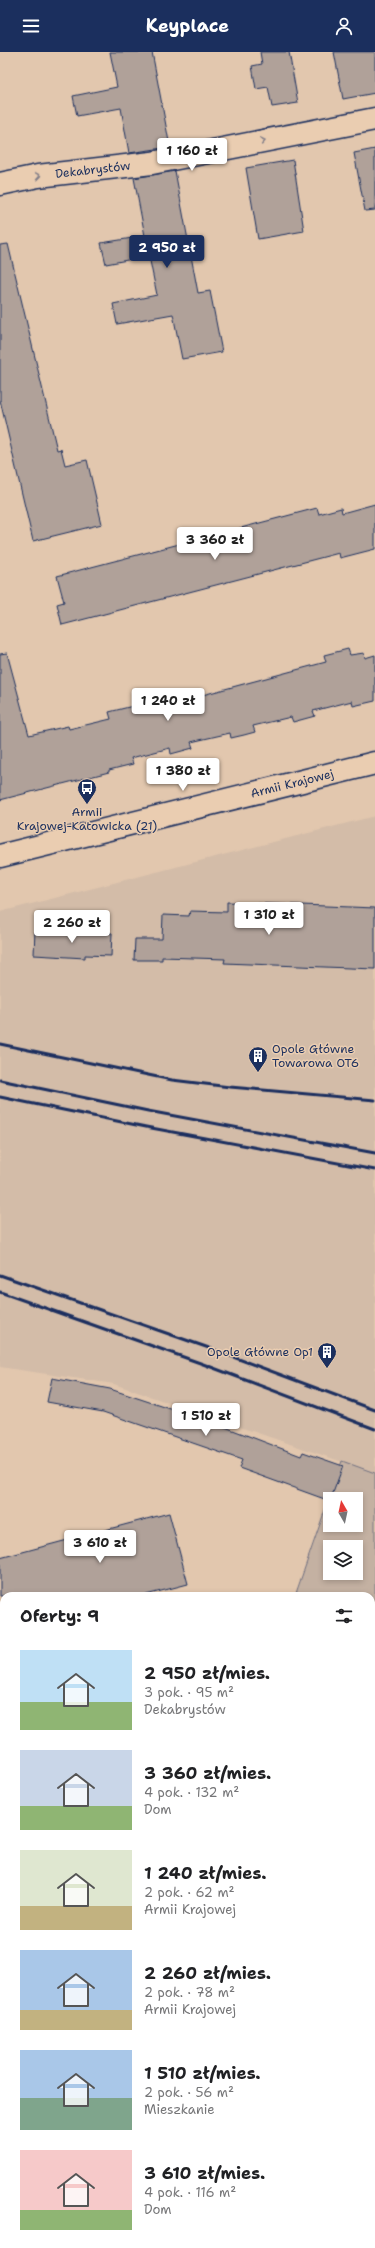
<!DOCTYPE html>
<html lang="pl">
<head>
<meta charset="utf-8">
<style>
	body { margin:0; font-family:"Shantell Sans",sans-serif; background:#f6f6f6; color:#202124; height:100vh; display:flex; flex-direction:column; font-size:15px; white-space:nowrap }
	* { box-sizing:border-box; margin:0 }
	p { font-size:13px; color:#757577 }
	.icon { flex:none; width:22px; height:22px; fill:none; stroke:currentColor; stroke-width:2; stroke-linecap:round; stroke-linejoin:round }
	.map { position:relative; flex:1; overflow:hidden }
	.details { position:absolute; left:0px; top:1540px; width:375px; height:656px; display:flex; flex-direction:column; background:#fff; border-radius:12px 12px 0 0; box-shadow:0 2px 6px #0003 }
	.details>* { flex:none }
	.needle { width:26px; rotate:351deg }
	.fabs { position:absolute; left:323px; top:1440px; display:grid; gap:8px }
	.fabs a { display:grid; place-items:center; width:40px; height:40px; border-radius:0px; background:#fff; box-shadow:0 2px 6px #0003; font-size:20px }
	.price { position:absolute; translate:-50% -34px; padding:0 9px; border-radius:4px; background:#fff; color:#222; font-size:13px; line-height:26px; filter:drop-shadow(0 1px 2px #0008) }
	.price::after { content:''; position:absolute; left:50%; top:24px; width:12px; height:9px; margin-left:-6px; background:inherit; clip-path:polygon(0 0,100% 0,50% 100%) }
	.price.on { background:#1b2f5e; color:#fff }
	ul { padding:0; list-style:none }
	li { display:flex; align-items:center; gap:12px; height:100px; padding:0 20px }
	li span { display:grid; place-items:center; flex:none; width:112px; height:80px; border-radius:0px; color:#555 }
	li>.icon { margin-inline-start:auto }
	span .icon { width:48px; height:48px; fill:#fffc; stroke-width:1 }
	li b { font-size:17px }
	h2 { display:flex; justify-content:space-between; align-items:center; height:48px; padding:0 20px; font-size:17px }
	header { display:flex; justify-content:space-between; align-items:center; height:52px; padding:0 20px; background:#1b2f5e; color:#fff; font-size:18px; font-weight:700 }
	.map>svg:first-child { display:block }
</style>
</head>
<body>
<header><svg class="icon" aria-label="menu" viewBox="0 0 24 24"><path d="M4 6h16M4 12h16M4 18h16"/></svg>Keyplace<svg class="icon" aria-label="person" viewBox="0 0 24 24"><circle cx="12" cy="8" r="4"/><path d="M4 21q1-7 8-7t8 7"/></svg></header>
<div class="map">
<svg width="375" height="2196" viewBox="0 0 375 2196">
	<rect width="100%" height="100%" fill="#e2c7ae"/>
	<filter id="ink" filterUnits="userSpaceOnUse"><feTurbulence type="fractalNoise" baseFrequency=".025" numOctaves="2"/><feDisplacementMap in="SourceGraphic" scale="8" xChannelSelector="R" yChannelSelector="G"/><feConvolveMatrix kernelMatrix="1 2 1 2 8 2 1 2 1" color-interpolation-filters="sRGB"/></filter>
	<g filter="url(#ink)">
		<path fill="#d3bca8" d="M 375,764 L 375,1421 L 114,1332 L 0,1315 L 0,860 Z
			M 375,1659 L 375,2196 L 0,2196 L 0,1778 L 4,1792 L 4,2192 L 371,2192 L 371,1660 Z"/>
		<path fill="#c4b1a2" stroke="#707080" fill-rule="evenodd" d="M 342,1409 L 375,1421 L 375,1659 L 371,1660 L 371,1544 L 295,1544 ZM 330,1447 L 356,1447 L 356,1473 L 330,1473 ZM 330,1495 L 356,1495 L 356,1521 L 330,1521 Z
			M 4,1645 L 4,1780 L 0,1758 L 0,1646 Z"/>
		<path fill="#b0a199" stroke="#1b2f5e" d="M 110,0 L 152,0 L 170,95 L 129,101 L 121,56 L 77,64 L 73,44 L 117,35 Z
			M 260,0 L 289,0 L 298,51 L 272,55 L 268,35 L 256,37 L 252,14 L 262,12 Z
			M 334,0 L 375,0 L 375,41 L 343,47 Z
			M 375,97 L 375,158 L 365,159 L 354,101 Z
			M 293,108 L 304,179 L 258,187 L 246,116 Z
			M 175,119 L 198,241 L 210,239 L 222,300 L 182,307 L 173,262 L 117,272 L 113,252 L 157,243 L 149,204 L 106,212 L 101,191 L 145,184 L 134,126 Z
			M 8,192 L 57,398 L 61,397 L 65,413 L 87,408 L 102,472 L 33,489 L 0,348 L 0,193 Z
			M 375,452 L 375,497 L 340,506 L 339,501 L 62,573 L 57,552 L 64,550 L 57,524 L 317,456 L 319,462 L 341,456 L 342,461 Z
			M 348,597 L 350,603 L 364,601 L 365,606 L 375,603 L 375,649 L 353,654 L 352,649 L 313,659 L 315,664 L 293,670 L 291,665 L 253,674 L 255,680 L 244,683 L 231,686 L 230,681 L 191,690 L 193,696 L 171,702 L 170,696 L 131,706 L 133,712 L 109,718 L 109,720 L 0,748 L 0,602 L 7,601 L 29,683 L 68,674 L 69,677 L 111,667 L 109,660 L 133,654 L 135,661 L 326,610 L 324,603 Z
			M 227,850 L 375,856 L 375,917 L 224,911 L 225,907 L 162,905 L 162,908 L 134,908 L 135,887 L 162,887 L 163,863 L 189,864 L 190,859 L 227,860 Z
			M 35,878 L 112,881 L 111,904 L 85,903 L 85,906 L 34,903 Z
			M 52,1326 L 110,1337 L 225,1375 L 301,1404 L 303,1400 L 343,1414 L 330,1449 L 239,1416 L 242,1408 L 103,1360 L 47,1350 Z
			M 169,1461 L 188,1532 L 142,1544 L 0,1544 L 0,1506 Z"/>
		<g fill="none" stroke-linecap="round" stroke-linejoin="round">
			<g stroke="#1b2f5e" stroke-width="25">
				<g id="street">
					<path id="s1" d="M 0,132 L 38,124 L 152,111 L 375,67"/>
					<path d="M 0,2167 L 4,2171"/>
					<path d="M 24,2192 L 27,2196"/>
				</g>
			</g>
			<g stroke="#1b2f5e" stroke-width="25">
				<g id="secondary">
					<path id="s2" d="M 0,804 L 375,711"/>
				</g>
			</g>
			<use href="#street" stroke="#eacdb1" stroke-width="22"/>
			<use href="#secondary" stroke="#eacdb1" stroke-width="22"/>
			<path stroke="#1b2f5e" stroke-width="3" d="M 0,992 L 172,1028 L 230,1035 L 375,1048
				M 0,1028 L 148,1059 L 375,1101
				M 0,1045 L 146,1075 L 375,1118
				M 0,1223 L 209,1296 L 375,1358
				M 0,1240 L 203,1312 L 375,1377"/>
		</g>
		<defs><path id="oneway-chevron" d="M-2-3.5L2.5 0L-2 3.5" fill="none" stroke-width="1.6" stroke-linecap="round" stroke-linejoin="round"/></defs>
		<g stroke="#827e88">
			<use href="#oneway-chevron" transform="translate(263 89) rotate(-11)"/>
			<use href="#oneway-chevron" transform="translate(38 124) rotate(-9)"/>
		</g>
	</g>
	<defs>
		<g id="bus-pin" transform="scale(1)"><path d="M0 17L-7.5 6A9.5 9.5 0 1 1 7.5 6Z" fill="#1b2f5e" stroke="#eacdb1"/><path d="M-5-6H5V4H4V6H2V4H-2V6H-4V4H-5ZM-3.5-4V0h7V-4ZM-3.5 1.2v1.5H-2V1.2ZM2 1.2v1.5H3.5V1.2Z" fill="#fff"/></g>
		<g id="building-pin" transform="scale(1)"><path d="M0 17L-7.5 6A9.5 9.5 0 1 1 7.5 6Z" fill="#1b2f5e" stroke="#eacdb1"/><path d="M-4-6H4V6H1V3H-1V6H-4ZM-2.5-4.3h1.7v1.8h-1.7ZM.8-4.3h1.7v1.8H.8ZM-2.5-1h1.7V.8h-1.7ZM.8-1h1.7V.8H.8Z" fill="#fff"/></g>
	</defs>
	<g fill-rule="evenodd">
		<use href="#bus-pin" x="87" y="736"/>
		<use href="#building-pin" x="258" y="1004"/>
		<use href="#building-pin" x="327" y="1300"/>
	</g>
	<g text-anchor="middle" stroke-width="3" stroke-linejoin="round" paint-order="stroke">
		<g font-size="12" fill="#1b2f5e" stroke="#eacdb1">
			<text dy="4" stroke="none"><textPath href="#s1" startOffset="94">Dekabrystów</textPath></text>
			<text dy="4" stroke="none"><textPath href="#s2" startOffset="301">Armii Krajowej</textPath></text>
		</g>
		<g font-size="12" fill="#1b2f5e" stroke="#eacdb1">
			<text x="87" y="764">Armii<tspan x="87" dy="14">Krajowej-Katowicka (21)</tspan></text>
			<text x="272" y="1001" text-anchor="start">Opole Główne<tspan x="272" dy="14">Towarowa OT6</tspan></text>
			<text x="313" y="1304" text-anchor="end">Opole Główne Op1</text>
		</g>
	</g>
</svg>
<div class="fabs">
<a><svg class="needle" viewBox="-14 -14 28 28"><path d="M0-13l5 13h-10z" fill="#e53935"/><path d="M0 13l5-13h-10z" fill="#757577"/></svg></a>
<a><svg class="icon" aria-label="layers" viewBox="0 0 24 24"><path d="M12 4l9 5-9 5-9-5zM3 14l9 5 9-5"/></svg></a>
</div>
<b class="price" style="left:192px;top:120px">1 160 zł</b>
<b class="price on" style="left:167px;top:217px">2 950 zł</b>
<b class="price" style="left:215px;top:509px">3 360 zł</b>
<b class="price" style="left:168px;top:670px">1 240 zł</b>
<b class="price" style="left:183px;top:740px">1 380 zł</b>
<b class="price" style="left:269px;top:884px">1 310 zł</b>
<b class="price" style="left:72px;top:892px">2 260 zł</b>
<b class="price" style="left:206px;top:1385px">1 510 zł</b>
<b class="price" style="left:100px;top:1512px">3 610 zł</b>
<section class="details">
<h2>Oferty: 9<svg class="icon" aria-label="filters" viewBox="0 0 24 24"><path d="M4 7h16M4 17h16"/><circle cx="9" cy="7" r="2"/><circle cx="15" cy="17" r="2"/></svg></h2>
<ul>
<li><span style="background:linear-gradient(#bfe0f5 65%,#8fb573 0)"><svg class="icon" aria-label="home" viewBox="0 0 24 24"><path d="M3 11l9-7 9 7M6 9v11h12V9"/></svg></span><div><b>2 950 zł/mies.</b><p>3 pok. · 95 m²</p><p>Dekabrystów</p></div></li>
<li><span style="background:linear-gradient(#c9d6e8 70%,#8fb573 0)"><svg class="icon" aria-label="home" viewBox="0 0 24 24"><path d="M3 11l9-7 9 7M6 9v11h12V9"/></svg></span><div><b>3 360 zł/mies.</b><p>4 pok. · 132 m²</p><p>Dom</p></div></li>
<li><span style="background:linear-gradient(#dfe7d0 70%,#c2b280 0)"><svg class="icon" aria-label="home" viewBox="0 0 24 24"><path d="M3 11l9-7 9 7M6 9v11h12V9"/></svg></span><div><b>1 240 zł/mies.</b><p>2 pok. · 62 m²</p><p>Armii Krajowej</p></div></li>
<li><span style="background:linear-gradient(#a9c7e8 75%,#c2b280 0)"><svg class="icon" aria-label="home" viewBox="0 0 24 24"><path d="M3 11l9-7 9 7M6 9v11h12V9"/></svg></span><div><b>2 260 zł/mies.</b><p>2 pok. · 78 m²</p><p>Armii Krajowej</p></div></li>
<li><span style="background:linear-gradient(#a9c7e8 60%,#7fa58c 0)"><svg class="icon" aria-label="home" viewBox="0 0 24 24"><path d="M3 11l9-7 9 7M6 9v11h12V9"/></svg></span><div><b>1 510 zł/mies.</b><p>2 pok. · 56 m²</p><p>Mieszkanie</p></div></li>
<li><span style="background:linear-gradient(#f6c9c9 75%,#8fb573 0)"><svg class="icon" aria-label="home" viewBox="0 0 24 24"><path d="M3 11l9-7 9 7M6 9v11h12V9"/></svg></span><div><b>3 610 zł/mies.</b><p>4 pok. · 116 m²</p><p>Dom</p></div></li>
</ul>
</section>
</div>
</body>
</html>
